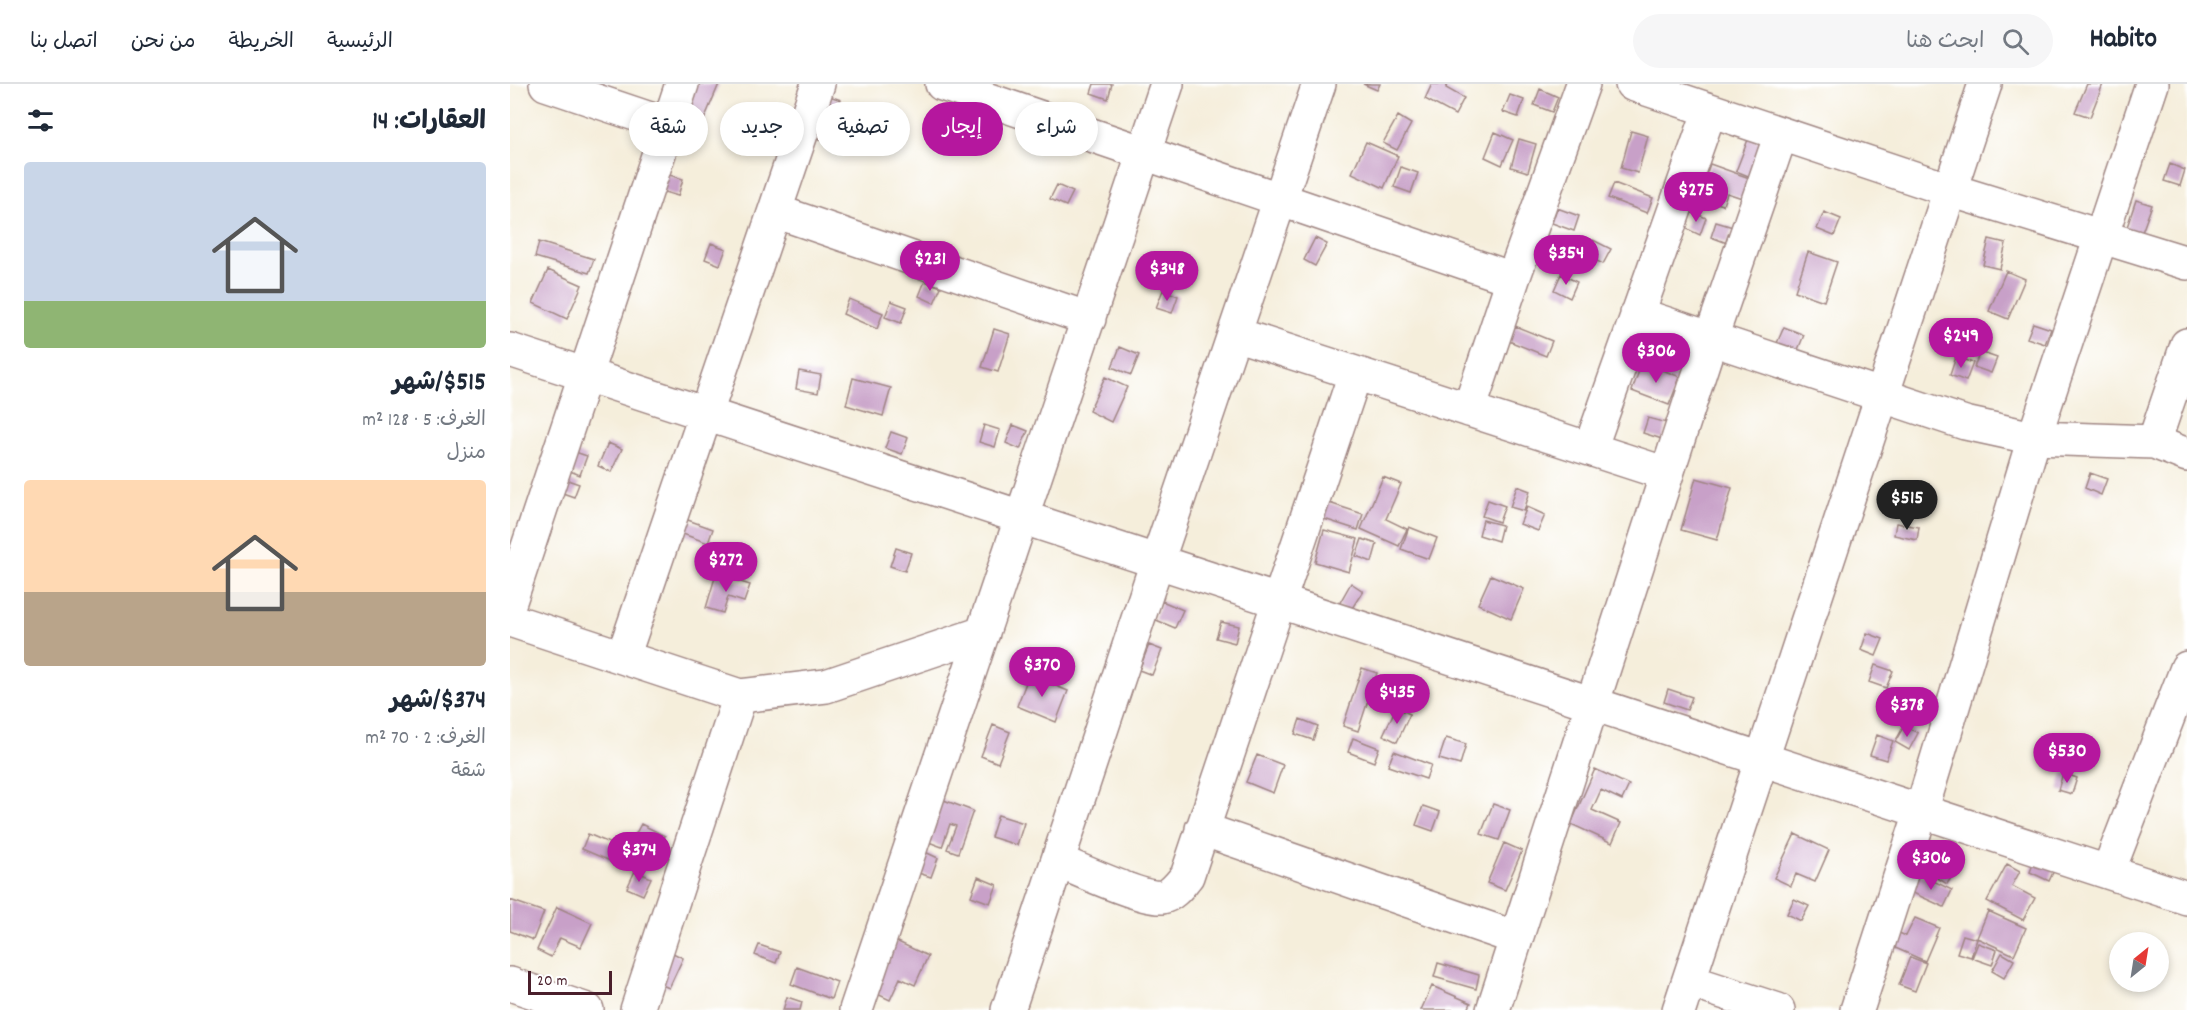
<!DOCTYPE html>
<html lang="ar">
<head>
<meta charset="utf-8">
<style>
	body { margin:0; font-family:Dekko,"Playpen Sans Arabic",sans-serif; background:#f6f6f7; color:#1f2937; direction:rtl; height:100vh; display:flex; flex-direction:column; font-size:22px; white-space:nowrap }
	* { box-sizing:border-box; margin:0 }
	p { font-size:20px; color:#747a83 }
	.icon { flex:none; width:33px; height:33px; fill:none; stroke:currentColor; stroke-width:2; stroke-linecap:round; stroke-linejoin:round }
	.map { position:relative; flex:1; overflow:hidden; direction:ltr }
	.side { display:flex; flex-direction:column; background:#fff; width:510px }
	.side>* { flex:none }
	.top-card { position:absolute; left:18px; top:18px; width:570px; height:54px; direction:rtl; display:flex; gap:12px }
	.needle { width:39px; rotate:30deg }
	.controls { position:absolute; left:1599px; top:848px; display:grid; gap:12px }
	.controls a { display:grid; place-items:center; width:60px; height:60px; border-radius:50%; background:#fff; box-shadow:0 3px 9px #0003; font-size:30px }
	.scale { position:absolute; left:18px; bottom:15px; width:84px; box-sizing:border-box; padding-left:6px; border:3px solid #4a1f2b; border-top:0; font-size:16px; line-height:21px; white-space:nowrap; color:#4a1f2b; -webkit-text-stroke:4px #fff; paint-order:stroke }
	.price { position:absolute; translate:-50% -51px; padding:0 14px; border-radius:21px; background:#b5179e; color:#fff; font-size:20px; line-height:39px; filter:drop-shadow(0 2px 3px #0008) }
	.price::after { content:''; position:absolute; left:50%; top:36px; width:18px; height:14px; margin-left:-9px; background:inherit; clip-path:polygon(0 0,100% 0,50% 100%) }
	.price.current { background:#222; color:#fff }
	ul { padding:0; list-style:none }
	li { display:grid; align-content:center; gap:12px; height:318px; padding:0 24px }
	li span { display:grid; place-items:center; height:186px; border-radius:6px; color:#555 }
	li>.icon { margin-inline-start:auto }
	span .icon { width:108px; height:108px; fill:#fffc; stroke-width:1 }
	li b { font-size:26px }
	h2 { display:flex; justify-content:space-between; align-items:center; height:72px; padding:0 24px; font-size:26px }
	.chip { padding:0 21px; border-radius:27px; background:#fff; box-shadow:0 3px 9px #0003; font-size:21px; line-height:54px }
	.chip.current { background:#b5179e; color:#fff }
	header { display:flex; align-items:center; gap:36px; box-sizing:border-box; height:84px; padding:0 30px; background:#fff; border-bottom:2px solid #e0e1e3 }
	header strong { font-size:28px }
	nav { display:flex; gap:33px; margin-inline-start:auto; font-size:21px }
	.search { width:420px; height:54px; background:#f6f6f7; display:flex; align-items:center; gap:15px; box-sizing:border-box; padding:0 21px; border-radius:33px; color:#747a83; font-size:22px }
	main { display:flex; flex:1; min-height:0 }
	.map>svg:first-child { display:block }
</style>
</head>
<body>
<header>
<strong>Habito</strong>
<div class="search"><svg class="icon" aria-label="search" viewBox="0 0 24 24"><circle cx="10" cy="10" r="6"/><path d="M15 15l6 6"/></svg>ابحث هنا</div>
<nav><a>الرئيسية</a><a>الخريطة</a><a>من نحن</a><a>اتصل بنا</a></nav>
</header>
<main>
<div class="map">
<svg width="1677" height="926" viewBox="0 0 1677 926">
	<rect width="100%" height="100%" fill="#fff"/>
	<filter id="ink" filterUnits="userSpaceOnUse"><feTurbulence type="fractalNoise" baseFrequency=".0167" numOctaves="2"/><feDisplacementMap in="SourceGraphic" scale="12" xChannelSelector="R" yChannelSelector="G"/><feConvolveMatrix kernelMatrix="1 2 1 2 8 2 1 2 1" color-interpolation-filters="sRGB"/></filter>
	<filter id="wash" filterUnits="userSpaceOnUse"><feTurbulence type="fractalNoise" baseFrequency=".008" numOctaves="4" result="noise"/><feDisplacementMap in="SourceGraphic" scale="24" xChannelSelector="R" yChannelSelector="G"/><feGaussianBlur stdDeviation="1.35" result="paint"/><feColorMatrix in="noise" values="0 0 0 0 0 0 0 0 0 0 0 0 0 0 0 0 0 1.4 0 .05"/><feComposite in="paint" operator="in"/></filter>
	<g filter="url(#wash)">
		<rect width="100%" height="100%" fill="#f5eedb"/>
		<g id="blocks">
			<path fill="#c8a0c8" d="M 186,0 L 209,0 L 193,38 L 174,30 Z
				M 584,0 L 602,0 L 598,15 L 581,9 Z
				M 853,0 L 870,0 L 867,6 Z
				M 922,0 L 938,0 L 936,4 L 954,14 L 945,31 L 915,15 Z
				M 1577,0 L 1593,0 L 1580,33 L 1565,28 Z
				M 293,3 L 331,16 L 317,58 L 279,44 Z
				M 1030,5 L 1048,13 L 1042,28 L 1024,21 Z
				M 1000,11 L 1014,16 L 1008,33 L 993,28 Z
				M 888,32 L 901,40 L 887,66 L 873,59 Z
				M 1121,47 L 1138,52 L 1128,89 L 1111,84 Z
				M 985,48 L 1003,56 L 992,81 L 975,73 Z
				M 1239,53 L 1253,59 L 1241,93 L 1226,87 Z
				M 1009,55 L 1026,60 L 1018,88 L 1001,83 Z
				M 856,58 L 888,72 L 874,104 L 842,89 Z
				M 1200,80 L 1242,95 L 1235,115 L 1217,109 L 1213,121 L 1188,113 Z
				M 1660,80 L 1675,86 L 1670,102 L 1654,97 Z
				M 891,83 L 908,89 L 901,109 L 884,103 Z
				M 156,90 L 173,95 L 168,112 L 151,107 Z
				M 1104,99 L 1143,114 L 1137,129 L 1098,114 Z
				M 547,101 L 563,108 L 556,122 L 540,115 Z
				M 1626,116 L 1642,121 L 1631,151 L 1616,146 Z
				M 1047,124 L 1069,132 L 1064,147 L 1042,139 Z
				M 1182,128 L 1196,134 L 1190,151 L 1175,144 Z
				M 1314,128 L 1331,135 L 1324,152 L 1307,145 Z
				M 1206,138 L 1223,143 L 1217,159 L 1201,153 Z
				M 805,154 L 817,160 L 805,182 L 794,176 Z
				M 1479,155 L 1496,159 L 1490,185 L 1473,181 Z
				M 1083,156 L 1101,165 L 1093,180 L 1075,171 Z
				M 29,158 L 84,175 L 79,189 L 25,173 Z
				M 201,159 L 216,165 L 210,181 L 195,175 Z
				M 1298,168 L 1327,178 L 1314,217 L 1285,207 Z
				M 38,186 L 72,201 L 57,235 L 23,219 Z
				M 1496,187 L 1515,195 L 1498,235 L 1479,227 Z
				M 1051,190 L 1067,198 L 1060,214 L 1044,206 Z
				M 415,197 L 431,203 L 424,219 L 409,212 Z
				M 653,206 L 668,212 L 662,229 L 646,224 Z
				M 339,215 L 373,229 L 367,245 L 333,230 Z
				M 381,217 L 397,223 L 391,239 L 375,233 Z
				M 1523,239 L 1541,245 L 1535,260 L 1517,254 Z
				M 1005,242 L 1042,257 L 1036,272 L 999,257 Z
				M 1274,243 L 1294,251 L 1287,268 L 1267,259 Z
				M 484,245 L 500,250 L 488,288 L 472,283 Z
				M 610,263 L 629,271 L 621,291 L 602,283 Z
				M 1470,268 L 1487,274 L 1481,289 L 1464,283 Z
				M 1446,273 L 1463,279 L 1456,297 L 1440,291 Z
				M 1132,278 L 1170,293 L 1159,321 L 1122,307 Z
				M 289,287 L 311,291 L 308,309 L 286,305 Z
				M 595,293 L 617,303 L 601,338 L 579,327 Z
				M 343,294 L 381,304 L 373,332 L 336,321 Z
				M 1138,334 L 1157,339 L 1152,355 L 1133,349 Z
				M 474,341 L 490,346 L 485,363 L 469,358 Z
				M 503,341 L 518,347 L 510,365 L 496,359 Z
				M 381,348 L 398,354 L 392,370 L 375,364 Z
				M 98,359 L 112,365 L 101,388 L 88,382 Z
				M 62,367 L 77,372 L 70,391 L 55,385 Z
				M 1580,389 L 1597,395 L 1591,411 L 1575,404 Z
				M 873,393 L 891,400 L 876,435 L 897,445 L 889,462 L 851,445 Z
				M 52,394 L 69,400 L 64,413 L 47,407 Z
				M 1186,394 L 1222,404 L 1207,456 L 1171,446 Z
				M 1007,402 L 1020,407 L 1014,427 L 1000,423 Z
				M 978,416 L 995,422 L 989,438 L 972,432 Z
				M 816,418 L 853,430 L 848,446 L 811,434 Z
				M 1017,423 L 1035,431 L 1028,447 L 1010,440 Z
				M 175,435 L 203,445 L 198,459 L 170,449 Z
				M 973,436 L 992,441 L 988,457 L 969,451 Z
				M 1386,439 L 1409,443 L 1407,456 L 1384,451 Z
				M 899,443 L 927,454 L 919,475 L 891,465 Z
				M 814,446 L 848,455 L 839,488 L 805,478 Z
				M 852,455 L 867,460 L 862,478 L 846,472 Z
				M 386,464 L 401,469 L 395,487 L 380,482 Z
				M 206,490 L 240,501 L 234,518 L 218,513 L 213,529 L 196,524 Z
				M 981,491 L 1014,505 L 1001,535 L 968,520 Z
				M 841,499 L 853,507 L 839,529 L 828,522 Z
				M 652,517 L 673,526 L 665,544 L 644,535 Z
				M 711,538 L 729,542 L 725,559 L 706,554 Z
				M 1357,549 L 1373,555 L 1366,572 L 1351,566 Z
				M 639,561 L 652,566 L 642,591 L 629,586 Z
				M 1365,581 L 1383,587 L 1376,604 L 1359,598 Z
				M 852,584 L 867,589 L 848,647 L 833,642 Z
				M 519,591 L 558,607 L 546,638 L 507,622 Z
				M 1158,605 L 1182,613 L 1177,626 L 1154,618 Z
				M 1377,605 L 1397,611 L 1393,626 L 1373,619 Z
				M 886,624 L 900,630 L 887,658 L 873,651 Z
				M 790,635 L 808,642 L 803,656 L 785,650 Z
				M 483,641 L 500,648 L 488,679 L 471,672 Z
				M 1394,642 L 1408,649 L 1399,666 L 1385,658 Z
				M 1367,651 L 1383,657 L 1376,676 L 1360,671 Z
				M 843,654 L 869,664 L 864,678 L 838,668 Z
				M 936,654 L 956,660 L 950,681 L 929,675 Z
				M 884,667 L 921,681 L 916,695 L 878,682 Z
				M 747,671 L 773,681 L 763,709 L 736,698 Z
				M 1085,685 L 1119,701 L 1112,716 L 1091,706 L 1082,726 L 1111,739 L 1102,759 L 1061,740 Z
				M 1553,689 L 1567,694 L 1562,710 L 1548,706 Z
				M 431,715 L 463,727 L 448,769 L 437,765 L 446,742 L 440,740 L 432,763 L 416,757 Z
				M 983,720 L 1000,726 L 989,756 L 971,750 Z
				M 913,722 L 930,728 L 923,747 L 906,741 Z
				M 488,731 L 514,739 L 507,761 L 481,753 Z
				M 131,740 L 155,752 L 147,767 L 123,755 Z
				M 78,750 L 111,764 L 105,779 L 72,765 Z
				M 1285,750 L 1319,766 L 1305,798 L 1286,790 L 1281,802 L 1264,794 Z
				M 994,759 L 1012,767 L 995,806 L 977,799 Z
				M 413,767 L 428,774 L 421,793 L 405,788 Z
				M 1424,768 L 1448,783 L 1437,800 L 1413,785 Z
				M 1525,775 L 1545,784 L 1539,797 L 1520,788 Z
				M 1497,780 L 1510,787 L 1502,802 L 1525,814 L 1513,836 L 1477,817 Z
				M 125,787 L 141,794 L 133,811 L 117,804 Z
				M 1409,790 L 1442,806 L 1434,823 L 1401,808 Z
				M 468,793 L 487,801 L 480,819 L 461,812 Z
				M 1284,815 L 1299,822 L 1291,837 L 1277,830 Z
				M 0,816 L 34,828 L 23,856 L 0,847 Z
				M 47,823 L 82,839 L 71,863 L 50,854 L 41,873 L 27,866 Z
				M 1478,827 L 1516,844 L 1504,871 L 1467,854 Z
				M 1405,834 L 1429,844 L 1415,877 L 1374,859 L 1380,845 L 1396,852 Z
				M 1453,851 L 1467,855 L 1461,873 L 1447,869 Z
				M 386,857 L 418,872 L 405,901 L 390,894 L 380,916 L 363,908 Z
				M 1468,859 L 1487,866 L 1482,881 L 1462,874 Z
				M 249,861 L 270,868 L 266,879 L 245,871 Z
				M 159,867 L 173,874 L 159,904 L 145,898 Z
				M 1492,869 L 1504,876 L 1494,894 L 1482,887 Z
				M 1400,873 L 1416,879 L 1405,907 L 1389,901 Z
				M 928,879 L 969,891 L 966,905 L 924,893 Z
				M 287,883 L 327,898 L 321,915 L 281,900 Z
				M 922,902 L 961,919 L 958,926 L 911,926 Z
				M 277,913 L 292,918 L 290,926 L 273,926 Z"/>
		</g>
	</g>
	<g filter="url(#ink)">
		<use href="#blocks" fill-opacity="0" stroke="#a08683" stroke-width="1.5"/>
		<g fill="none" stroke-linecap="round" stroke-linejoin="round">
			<g stroke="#a08683" stroke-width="36">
				<path id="minor" d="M 36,0 L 158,41
					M 432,0 L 1003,195
					M 1122,0 L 1440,106 L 1677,179
					M 265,127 L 579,235
					M 1127,230 L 1455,339 L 1524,354 L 1644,358 L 1677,371
					M 725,250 L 1157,390
					M 0,266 L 1677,814
					M 959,326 L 1003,195 L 1073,0
					M 1644,358 L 1677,261
					M 1080,365 L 1200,26
					M 0,517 L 172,0
					M 0,536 L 230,612 L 316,602 L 473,549
					M 113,573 L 308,0
					M 692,745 L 1006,854
					M 548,777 C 567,785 635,816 652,813 C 663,811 670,800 677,792 L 845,290
					M 1598,788 L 1677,584
					M 1179,897 L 1268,926
					M 0,900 L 77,926
					M 127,926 L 230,612
					M 346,926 L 657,0
					M 498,926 L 647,478 L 809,0
					M 983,926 L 1201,254 L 1271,50
					M 1169,926 L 1475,0
					M 1347,926 L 1411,728 L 1524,354 L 1642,0"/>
			</g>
			<use href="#minor" stroke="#fff" stroke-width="33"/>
		</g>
	</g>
</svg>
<div class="controls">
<a><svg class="needle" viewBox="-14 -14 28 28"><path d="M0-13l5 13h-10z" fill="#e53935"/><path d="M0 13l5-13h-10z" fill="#747a83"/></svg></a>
</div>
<div class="scale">20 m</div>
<b class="price" style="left:1186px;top:139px">$275</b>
<b class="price" style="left:1056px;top:202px">$354</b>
<b class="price" style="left:420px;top:208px">$231</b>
<b class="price" style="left:657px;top:218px">$348</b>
<b class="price" style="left:1451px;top:285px">$249</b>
<b class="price" style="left:1146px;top:300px">$306</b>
<b class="price current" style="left:1397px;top:447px">$515</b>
<b class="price" style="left:216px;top:509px">$272</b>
<b class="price" style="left:532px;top:614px">$370</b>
<b class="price" style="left:887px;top:641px">$435</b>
<b class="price" style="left:1397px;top:654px">$378</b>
<b class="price" style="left:1557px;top:700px">$530</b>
<b class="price" style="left:129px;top:799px">$374</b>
<b class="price" style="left:1421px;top:807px">$306</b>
<div class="top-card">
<a class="chip">شراء</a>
<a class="chip current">إيجار</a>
<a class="chip">تصفية</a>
<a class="chip">جديد</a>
<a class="chip">شقة</a>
</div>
</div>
<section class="side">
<h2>العقارات: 14<svg class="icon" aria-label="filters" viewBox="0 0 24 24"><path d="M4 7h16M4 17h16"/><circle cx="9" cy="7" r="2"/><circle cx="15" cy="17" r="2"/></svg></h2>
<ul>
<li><span style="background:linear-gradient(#c9d6e8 75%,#8fb573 0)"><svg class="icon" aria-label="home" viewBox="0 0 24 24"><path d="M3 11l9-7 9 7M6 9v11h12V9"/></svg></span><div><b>$515/شهر</b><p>الغرف: 5 · 128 m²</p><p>منزل</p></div></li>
<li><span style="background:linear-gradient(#ffd9b3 60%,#b9a48a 0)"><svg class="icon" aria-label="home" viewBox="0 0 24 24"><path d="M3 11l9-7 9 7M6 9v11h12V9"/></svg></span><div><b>$374/شهر</b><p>الغرف: 2 · 70 m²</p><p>شقة</p></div></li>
</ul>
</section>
</main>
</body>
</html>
